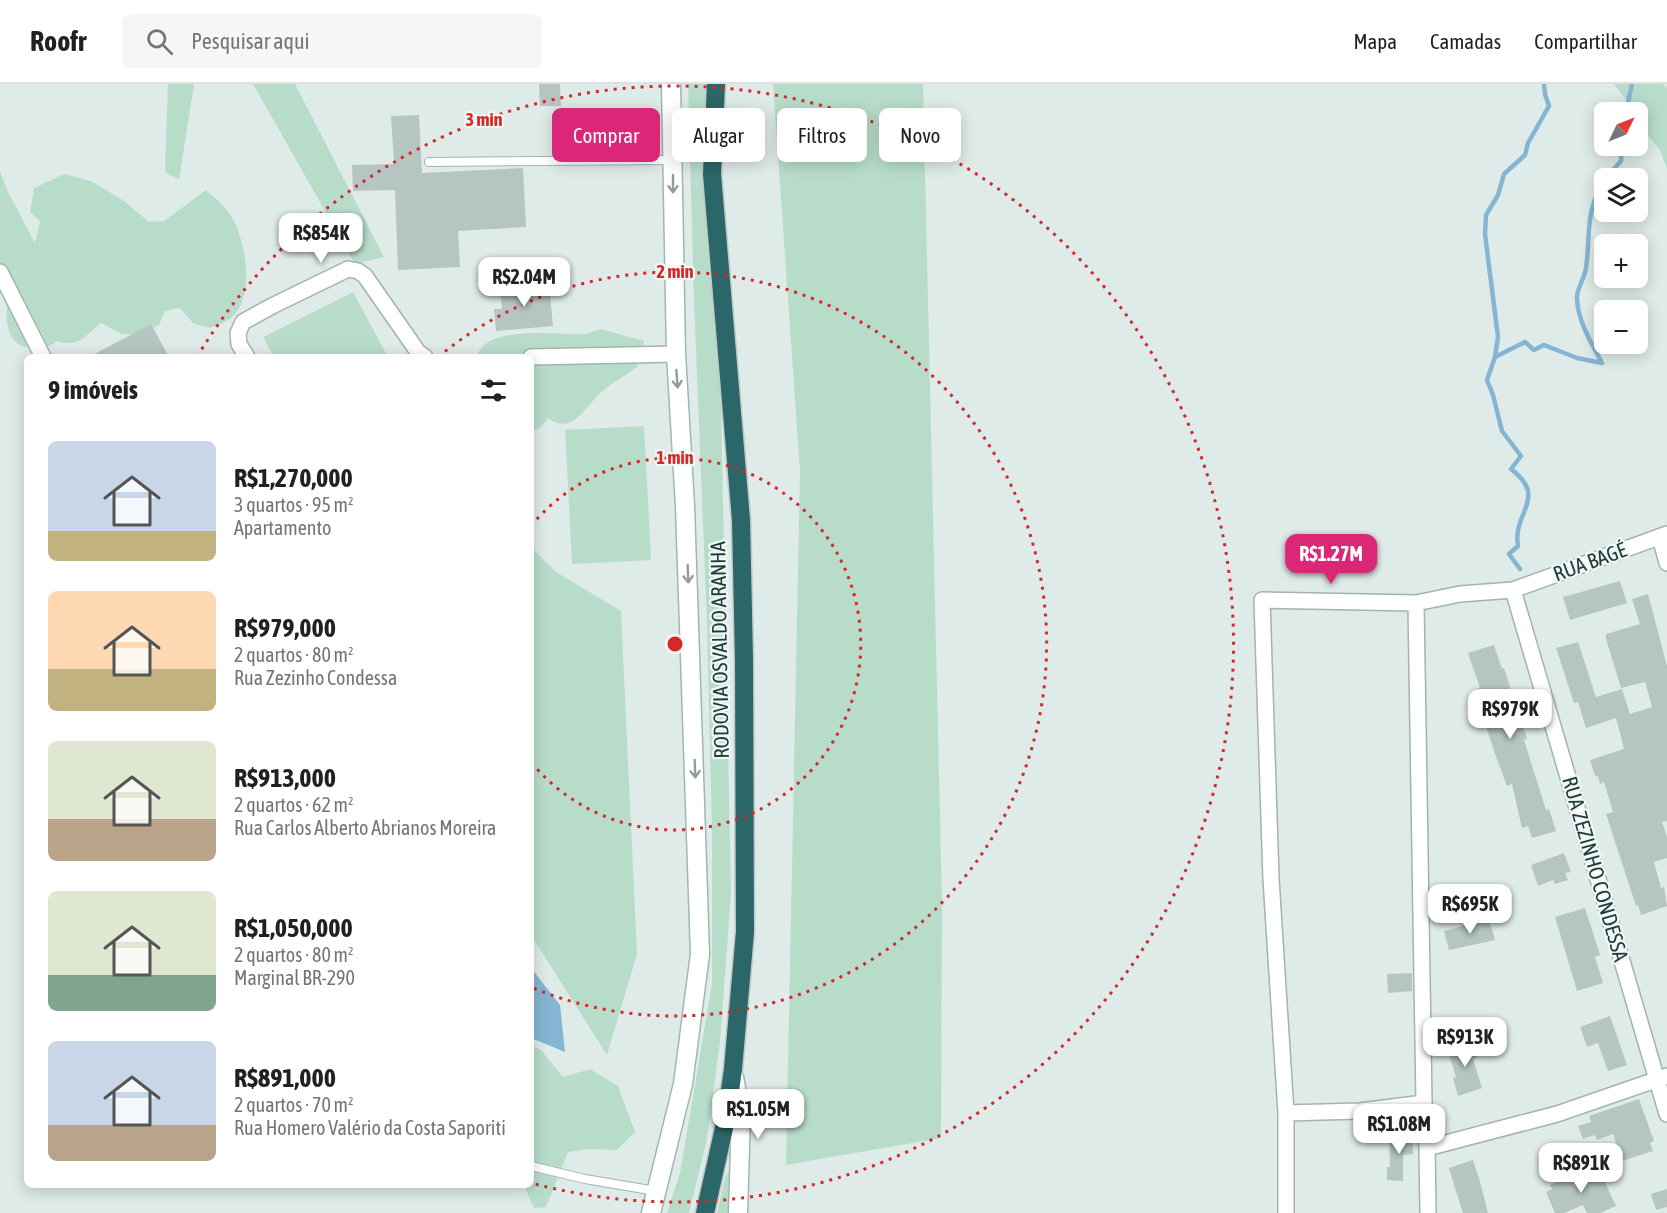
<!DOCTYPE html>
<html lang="pt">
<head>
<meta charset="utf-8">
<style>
	body { margin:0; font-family:"Asap Condensed",sans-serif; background:#f6f6f6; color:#202124; height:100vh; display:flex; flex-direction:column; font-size:22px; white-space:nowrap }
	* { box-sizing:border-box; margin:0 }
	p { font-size:20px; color:#757577 }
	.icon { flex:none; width:33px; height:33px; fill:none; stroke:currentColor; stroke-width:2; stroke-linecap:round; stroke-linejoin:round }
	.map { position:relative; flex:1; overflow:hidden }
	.sheet { position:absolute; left:24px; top:270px; width:510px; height:834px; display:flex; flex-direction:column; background:#fff; border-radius:9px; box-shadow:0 3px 15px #0003 }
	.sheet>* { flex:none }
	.guide { position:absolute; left:552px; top:24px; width:570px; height:54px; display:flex; gap:12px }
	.needle { width:39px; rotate:47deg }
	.controls { position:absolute; left:1594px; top:18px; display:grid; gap:12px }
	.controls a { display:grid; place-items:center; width:54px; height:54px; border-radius:9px; background:#fff; box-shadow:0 3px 15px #0003; font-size:30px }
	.price { position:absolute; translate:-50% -51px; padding:0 14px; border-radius:12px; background:#fff; color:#222; font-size:20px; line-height:39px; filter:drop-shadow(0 2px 3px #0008) }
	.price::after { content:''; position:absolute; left:50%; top:36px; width:18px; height:14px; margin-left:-9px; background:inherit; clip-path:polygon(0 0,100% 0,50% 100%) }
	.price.active { background:#db2777; color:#fff }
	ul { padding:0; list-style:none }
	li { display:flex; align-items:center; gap:18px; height:150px; padding:0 24px }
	li span { display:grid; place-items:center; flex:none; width:168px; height:120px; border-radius:9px; color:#555 }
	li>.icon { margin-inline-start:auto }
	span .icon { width:72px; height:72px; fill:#fffc; stroke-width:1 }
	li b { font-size:26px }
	h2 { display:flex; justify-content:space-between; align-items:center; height:72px; padding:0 24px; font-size:26px }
	.chip { padding:0 21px; border-radius:9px; background:#fff; box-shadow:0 3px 15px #0003; font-size:21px; line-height:54px }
	.chip.active { background:#db2777; color:#fff }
	header { display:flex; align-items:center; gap:36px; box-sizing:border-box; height:84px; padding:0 30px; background:#fff; border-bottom:2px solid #e0e0e0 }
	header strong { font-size:28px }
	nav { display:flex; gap:33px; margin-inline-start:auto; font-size:21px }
	.search { width:420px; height:54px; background:#f6f6f6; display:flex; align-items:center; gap:15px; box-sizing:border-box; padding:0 21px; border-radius:9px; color:#757577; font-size:22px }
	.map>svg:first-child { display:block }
</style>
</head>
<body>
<header>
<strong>Roofr</strong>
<div class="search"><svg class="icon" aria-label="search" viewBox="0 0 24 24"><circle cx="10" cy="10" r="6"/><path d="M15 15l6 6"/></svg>Pesquisar aqui</div>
<nav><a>Mapa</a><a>Camadas</a><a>Compartilhar</a></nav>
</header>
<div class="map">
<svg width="1667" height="1129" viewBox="0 0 1667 1129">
	<rect width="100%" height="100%" fill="#dfebe8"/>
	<path fill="#b7ddca" d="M 168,0 L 194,0 L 179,96 L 165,88 Z
		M 253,0 L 295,0 L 384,173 L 355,180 Z
		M 688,0 L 706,0 L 707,87 L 721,321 L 731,810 L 720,958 L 707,1055 L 689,1129 L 667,1129 L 680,1089 L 712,900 L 712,748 L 707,538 L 694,216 Z
		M 773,0 L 923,0 L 942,821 L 941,1054 L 786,1081 L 800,387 Z
		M 1614,0 L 1662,0 L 1667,4 L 1667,85 L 1660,66 L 1638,40 L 1638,28 L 1632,28 L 1628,18 Z
		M 0,87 L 8,108 L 35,159 L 40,137 L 30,128 L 34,104 L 64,90 L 91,97 L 124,117 L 149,138 L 164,137 L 206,106 C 214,113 223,120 229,129 C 246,152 256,214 231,234 C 226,238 217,241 210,244 L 194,240 L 180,224 L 165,227 L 159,241 L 142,250 L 122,250 L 101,239 C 85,251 80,264 57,257 C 48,264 42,266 31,264 C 27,263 20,262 17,259 C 4,248 5,223 10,209 L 0,187 Z
		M 353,208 L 388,273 L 274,273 L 263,253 Z
		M 600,245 L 644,257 L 637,283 C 627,291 615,297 605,305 C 588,317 574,354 548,334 L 539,345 L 531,346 L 531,273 L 477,273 C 485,240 556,251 582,250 C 588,250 594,247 600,245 Z
		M 644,342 L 651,476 L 572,480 L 565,346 Z
		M 531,463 L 556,488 L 621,527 L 637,870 L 607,971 L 531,851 Z
		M 531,961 L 541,966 L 563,993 L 590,985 L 618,1002 L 635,1048 L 617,1066 L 590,1065 L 568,1068 L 546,1123 L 534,1124 L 525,1104 L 521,1101 L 531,1101 Z
		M 734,1079 L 732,1129 L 717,1129 L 725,1094 Z"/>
	<path fill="#85b5d2" d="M 531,884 L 560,921 L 565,968 L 531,954 Z"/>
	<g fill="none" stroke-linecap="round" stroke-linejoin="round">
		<path stroke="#85b5d2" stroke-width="4.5" d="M 1632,0 L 1628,18 L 1632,28
			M 1606,94 L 1621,77 L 1622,62
			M 1495,273 L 1525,258 L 1534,266 L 1544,261 L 1577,274 L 1602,279 C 1592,260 1578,238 1577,215 C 1576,205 1585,194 1586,184 C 1591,149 1584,129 1605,96
			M 1520,485 L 1509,470 L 1518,462 C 1512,428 1549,414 1511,385 L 1521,372 L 1502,347 L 1493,311 L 1487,296 L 1495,273 L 1498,253 L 1485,150 L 1486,131 L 1498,111 L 1504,90 L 1525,71 L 1528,59 L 1549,22 L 1545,10 L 1544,0"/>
	</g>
	<path fill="#b5c6c2" d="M 539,0 L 560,0 L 561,22 L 540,22 Z
		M 419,31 L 422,89 L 523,84 L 526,143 L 458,147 L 460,183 L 398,186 L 395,106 L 353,107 L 352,81 L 394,80 L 391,32 Z
		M 549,199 L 553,242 L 496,247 L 494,225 L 502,225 L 500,203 Z
		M 151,240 L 169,273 L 89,273 Z
		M 1620,497 L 1627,519 L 1570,536 L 1563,513 Z
		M 1648,510 L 1667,582 L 1667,737 L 1662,738 L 1667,753 L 1667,774 L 1654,778 L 1661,804 L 1664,803 L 1667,822 L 1641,831 L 1638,821 L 1636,822 L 1606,730 L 1613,728 L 1604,698 L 1600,700 L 1598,692 L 1595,692 L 1590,676 L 1624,665 L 1616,634 L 1586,644 L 1578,618 L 1574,619 L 1556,564 L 1578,558 L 1596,613 L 1622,605 L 1630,630 L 1652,623 L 1645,598 L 1621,604 L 1606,555 L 1606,550 L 1640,540 L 1632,515 Z
		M 1494,561 L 1502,585 L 1504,584 L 1527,655 L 1524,656 L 1546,726 L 1549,725 L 1556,747 L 1532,754 L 1528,742 L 1522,744 L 1512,700 L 1507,702 L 1494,667 L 1482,630 L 1484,629 L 1476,605 L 1480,604 L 1468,569 Z
		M 1564,769 L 1571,788 L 1565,789 L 1568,796 L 1555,800 L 1553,796 L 1538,802 L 1531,781 Z
		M 1585,824 L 1600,871 L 1595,873 L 1603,899 L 1577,907 L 1555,833 Z
		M 1489,835 L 1495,856 L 1449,866 L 1444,847 Z
		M 1412,889 L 1412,907 L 1388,909 L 1387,890 Z
		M 1610,932 L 1627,981 L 1608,987 L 1598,959 L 1587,963 L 1580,943 Z
		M 1471,956 L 1477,974 L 1473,975 L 1482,1004 L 1458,1012 L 1453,994 L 1456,993 L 1447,964 Z
		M 1639,1015 L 1654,1057 L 1650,1059 L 1653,1067 L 1622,1077 L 1613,1050 L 1597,1056 L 1595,1051 L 1583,1055 L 1578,1042 L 1591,1038 L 1589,1032 Z
		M 1412,1049 L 1413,1070 L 1403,1071 L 1403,1097 L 1387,1096 L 1387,1083 L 1390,1083 L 1389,1050 Z
		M 1473,1076 L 1479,1094 L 1488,1129 L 1463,1129 L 1455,1104 L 1449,1084 Z
		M 1591,1084 L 1595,1095 L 1602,1092 L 1616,1122 L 1600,1129 L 1587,1129 L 1583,1121 L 1564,1129 L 1555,1129 L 1546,1108 L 1552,1105 L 1550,1101 Z
		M 1667,1105 L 1667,1123 L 1656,1126 L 1651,1110 Z"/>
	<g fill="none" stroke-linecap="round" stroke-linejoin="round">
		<g stroke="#a2b3b0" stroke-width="10">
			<path id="lane" d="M 429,78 L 671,76
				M 531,1082 L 585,1095 L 656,1107"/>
		</g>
		<g stroke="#a2b3b0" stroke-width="18">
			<path id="street" d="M 0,188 L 43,273
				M 247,273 L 239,260 L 238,249 L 243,238 L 272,222 L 348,185 L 358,187 L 365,192 L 418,268 L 425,273
				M 531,273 L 676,270
				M 1660,453 L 1667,479
				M 1513,506 L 1667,1030
				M 1416,519 L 1460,510 L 1513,506 L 1667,450
				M 1286,1029 L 1271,795 L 1262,516 L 1416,519 L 1424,1019
				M 1427,1064 L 1557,1030 L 1667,992
				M 1286,1129 L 1286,1029 L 1360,1027 L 1424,1019 L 1427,1064 L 1428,1129"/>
		</g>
		<g stroke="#9eb7b3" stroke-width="21">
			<path id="secondary" d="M 734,993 L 741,1032 L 738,1129
				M 651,1129 L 683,1000 L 700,870 L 685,422 L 676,270 L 671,0"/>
		</g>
		<g stroke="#c1c8c8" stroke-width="21">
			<path id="highway" d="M 705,1129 L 726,1035 L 733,985 L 745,848 L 744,576 L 741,436 L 712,90 L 716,0"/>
		</g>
		<use href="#lane" stroke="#fff" stroke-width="8"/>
		<use href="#street" stroke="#fff" stroke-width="15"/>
		<use href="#secondary" stroke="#fff" stroke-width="18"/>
		<use href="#highway" stroke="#2b6768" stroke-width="18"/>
	</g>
	<defs><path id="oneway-shaft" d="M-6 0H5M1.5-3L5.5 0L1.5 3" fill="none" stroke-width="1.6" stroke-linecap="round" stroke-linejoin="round" transform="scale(1.5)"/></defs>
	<g stroke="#909d9c">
		<use href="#oneway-shaft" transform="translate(673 100) rotate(90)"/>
		<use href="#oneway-shaft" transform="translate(677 295) rotate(86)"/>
		<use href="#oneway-shaft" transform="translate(688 490) rotate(88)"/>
		<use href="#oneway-shaft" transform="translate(695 685) rotate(88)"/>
	</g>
	<g fill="none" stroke="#d62828" stroke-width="3" stroke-dasharray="3 6">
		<path d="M531 442A186 186 0 1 1 531 678"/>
		<path d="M438 273A372 372 0 1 1 533 904"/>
		<path d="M197 273A558 558 0 1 1 535 1100"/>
	</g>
	<g text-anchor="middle" stroke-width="4.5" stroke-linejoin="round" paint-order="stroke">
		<g font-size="21" fill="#203b3a" stroke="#f0f8f5">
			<text transform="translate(1590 478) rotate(-20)" y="7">RUA BAGÉ</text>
			<text transform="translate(720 566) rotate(-91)" y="7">RODOVIA OSVALDO ARANHA</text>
			<text transform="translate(1595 785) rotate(74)" y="7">RUA ZEZINHO CONDESSA</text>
		</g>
	</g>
	<circle cx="675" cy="560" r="9" fill="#d62828" stroke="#f0f8f5" stroke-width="3"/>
	<g font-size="18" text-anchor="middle" font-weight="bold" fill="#d62828" stroke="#f0f8f5" stroke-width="4.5" stroke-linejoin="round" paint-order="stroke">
		<text x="484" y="42">3 min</text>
		<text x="675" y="194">2 min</text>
		<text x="675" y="380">1 min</text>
	</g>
</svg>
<div class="controls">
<a><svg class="needle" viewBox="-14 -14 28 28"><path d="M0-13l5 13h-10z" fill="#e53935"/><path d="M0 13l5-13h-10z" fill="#757577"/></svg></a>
<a><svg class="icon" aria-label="layers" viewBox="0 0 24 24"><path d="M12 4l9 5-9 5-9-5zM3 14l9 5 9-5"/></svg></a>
<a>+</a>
<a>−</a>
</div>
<b class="price" style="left:321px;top:180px">R$854K</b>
<b class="price" style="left:524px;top:224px">R$2.04M</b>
<b class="price active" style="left:1331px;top:501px">R$1.27M</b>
<b class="price" style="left:1510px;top:656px">R$979K</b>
<b class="price" style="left:1470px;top:851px">R$695K</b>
<b class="price" style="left:1465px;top:984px">R$913K</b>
<b class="price" style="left:758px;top:1056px">R$1.05M</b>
<b class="price" style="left:1399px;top:1071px">R$1.08M</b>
<b class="price" style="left:1581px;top:1110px">R$891K</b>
<div class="guide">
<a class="chip active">Comprar</a>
<a class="chip">Alugar</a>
<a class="chip">Filtros</a>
<a class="chip">Novo</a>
</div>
<section class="sheet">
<h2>9 imóveis<svg class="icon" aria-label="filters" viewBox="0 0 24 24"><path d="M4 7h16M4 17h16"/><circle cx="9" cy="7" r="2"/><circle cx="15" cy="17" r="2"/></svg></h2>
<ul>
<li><span style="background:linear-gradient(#c9d6e8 75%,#c2b280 0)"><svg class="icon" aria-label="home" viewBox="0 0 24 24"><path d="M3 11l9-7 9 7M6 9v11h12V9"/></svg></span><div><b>R$1,270,000</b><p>3 quartos · 95 m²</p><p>Apartamento</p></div></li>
<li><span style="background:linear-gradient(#ffd9b3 65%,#c2b280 0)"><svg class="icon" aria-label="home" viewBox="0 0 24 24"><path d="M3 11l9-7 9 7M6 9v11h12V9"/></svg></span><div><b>R$979,000</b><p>2 quartos · 80 m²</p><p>Rua Zezinho Condessa</p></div></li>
<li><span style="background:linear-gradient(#dfe7d0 65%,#b9a48a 0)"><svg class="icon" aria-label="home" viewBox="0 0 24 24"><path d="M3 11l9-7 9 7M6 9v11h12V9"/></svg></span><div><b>R$913,000</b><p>2 quartos · 62 m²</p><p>Rua Carlos Alberto Abrianos Moreira</p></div></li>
<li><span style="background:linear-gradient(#dfe7d0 70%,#7fa58c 0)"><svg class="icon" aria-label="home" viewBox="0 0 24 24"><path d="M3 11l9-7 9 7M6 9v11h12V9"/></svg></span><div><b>R$1,050,000</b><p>2 quartos · 80 m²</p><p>Marginal BR-290</p></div></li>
<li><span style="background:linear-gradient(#c9d6e8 70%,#b9a48a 0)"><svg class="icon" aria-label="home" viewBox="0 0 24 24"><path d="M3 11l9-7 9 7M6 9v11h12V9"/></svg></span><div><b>R$891,000</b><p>2 quartos · 70 m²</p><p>Rua Homero Valério da Costa Saporiti</p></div></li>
</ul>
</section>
</div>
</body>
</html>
